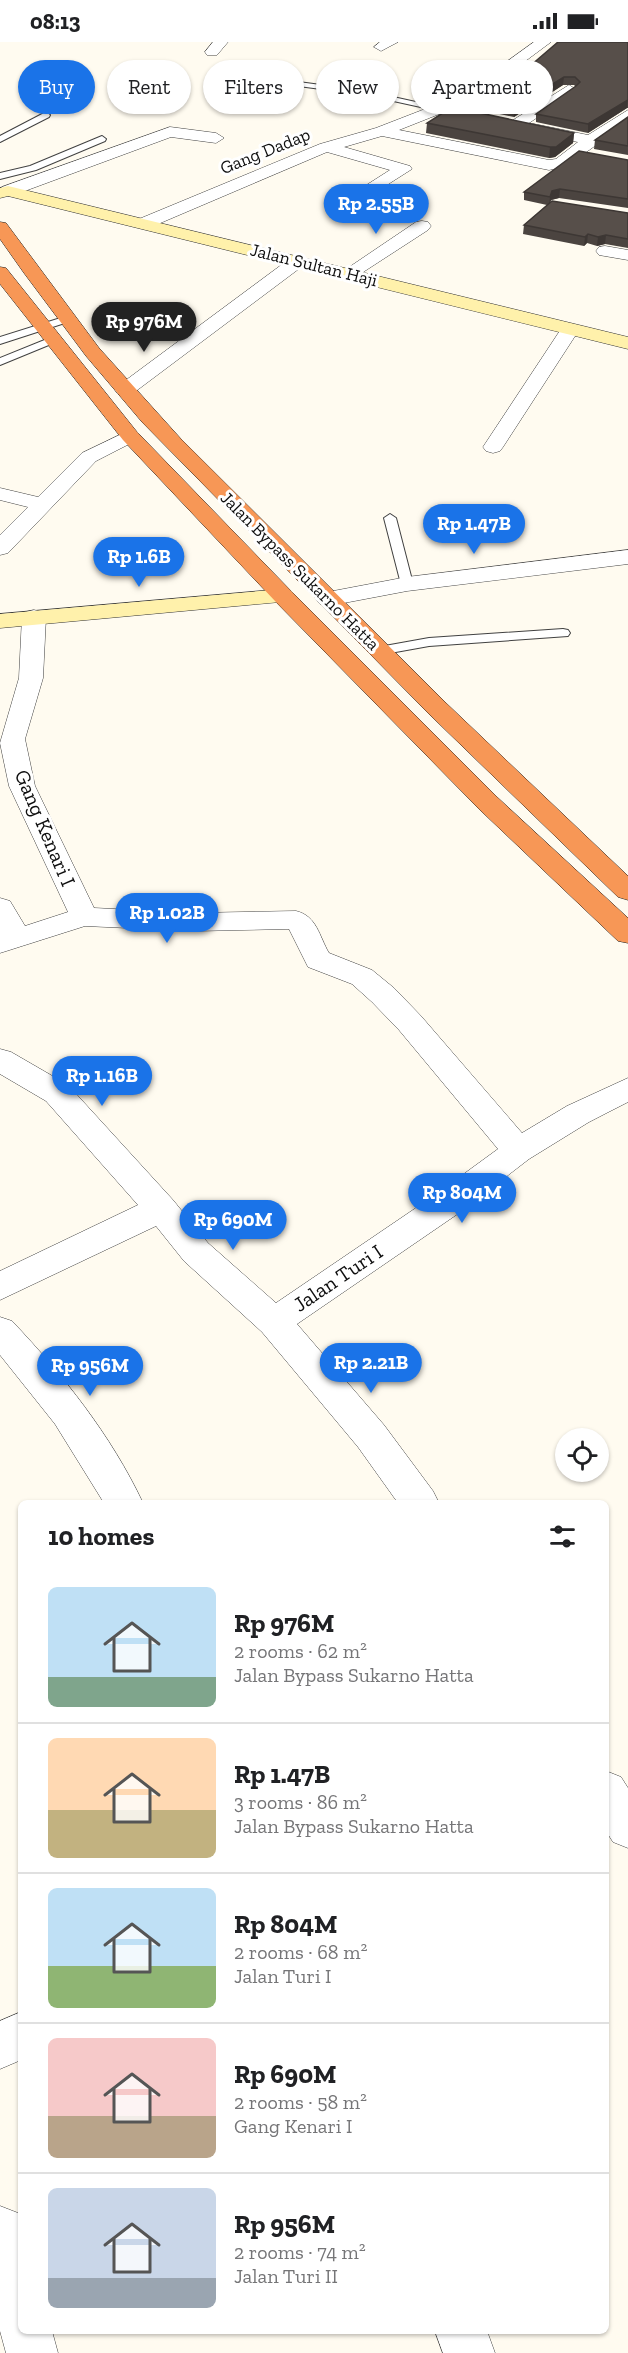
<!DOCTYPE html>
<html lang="en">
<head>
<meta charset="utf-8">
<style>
	body { margin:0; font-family:"Zilla Slab",serif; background:#f6f6f6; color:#202124; height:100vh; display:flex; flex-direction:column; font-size:22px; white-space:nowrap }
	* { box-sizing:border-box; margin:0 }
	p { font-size:20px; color:#757577 }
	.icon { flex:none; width:33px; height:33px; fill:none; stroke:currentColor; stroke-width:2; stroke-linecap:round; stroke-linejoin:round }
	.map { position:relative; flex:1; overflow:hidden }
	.side { position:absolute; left:18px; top:1458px; width:591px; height:834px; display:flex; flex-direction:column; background:#fff; border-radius:9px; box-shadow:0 2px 4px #0004 }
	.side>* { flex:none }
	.top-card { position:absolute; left:18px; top:18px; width:592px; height:54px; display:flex; gap:12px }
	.fabs { position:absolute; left:555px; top:1386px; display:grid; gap:12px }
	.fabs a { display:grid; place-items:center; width:54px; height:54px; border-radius:50%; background:#fff; box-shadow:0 2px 4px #0004; font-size:30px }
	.price { position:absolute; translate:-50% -51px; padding:0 14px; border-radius:21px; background:#1a73e8; color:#fff; font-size:20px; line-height:39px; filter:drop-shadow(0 2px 3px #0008) }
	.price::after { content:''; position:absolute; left:50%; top:36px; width:18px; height:14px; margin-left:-9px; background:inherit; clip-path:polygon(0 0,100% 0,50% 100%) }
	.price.current { background:#222; color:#fff }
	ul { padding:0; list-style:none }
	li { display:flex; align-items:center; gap:18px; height:150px; padding:0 30px }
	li+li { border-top:2px solid #e0e0e0 }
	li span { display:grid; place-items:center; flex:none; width:168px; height:120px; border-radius:9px; color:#555 }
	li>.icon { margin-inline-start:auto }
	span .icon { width:72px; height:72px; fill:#fffc; stroke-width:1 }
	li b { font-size:26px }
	h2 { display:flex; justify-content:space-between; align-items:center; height:72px; padding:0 30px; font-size:26px }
	.pill { padding:0 21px; border-radius:27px; background:#fff; box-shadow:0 2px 4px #0004; font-size:21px; line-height:54px }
	.pill.current { background:#1a73e8; color:#fff }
	.status { display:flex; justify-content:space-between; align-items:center; height:42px; padding:0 30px; background:#fff; direction:ltr }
	.status svg { height:16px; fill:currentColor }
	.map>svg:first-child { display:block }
</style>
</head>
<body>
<div class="status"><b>08:13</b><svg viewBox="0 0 49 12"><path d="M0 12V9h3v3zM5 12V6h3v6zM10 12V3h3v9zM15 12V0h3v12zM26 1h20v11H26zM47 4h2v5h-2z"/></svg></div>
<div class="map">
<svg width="628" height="2311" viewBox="0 0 628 2311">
	<rect width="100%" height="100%" fill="#fffbf0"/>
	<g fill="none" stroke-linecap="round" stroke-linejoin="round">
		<g stroke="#414141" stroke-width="2">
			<path id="lane" d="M 291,39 L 366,49 L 443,66 L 439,69 L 366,53 L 291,43 L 249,55 L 245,53 L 274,41 Z
				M 46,70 L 50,73 L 49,75 L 0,100 L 0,94 Z
				M 102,94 L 106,97 L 105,99 L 36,128 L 0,137 L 0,131 L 30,124 Z
				M 67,274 L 71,275 L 71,279 L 0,302 L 0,295 Z
				M 52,295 L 57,298 L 56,300 L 0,323 L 0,316 Z
				M 390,472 L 396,476 L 413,542 L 411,545 L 407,546 L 401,542 L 384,476 Z
				M 563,587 L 568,588 L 570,591 L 568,594 L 429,604 L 379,613 L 372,609 L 379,605 L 429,596 Z"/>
		</g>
		<g stroke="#414141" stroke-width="1">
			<path id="street" d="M 213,0 L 228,0 L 217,13 L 207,13 L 205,10 Z
				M 380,0 L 398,0 L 381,9 L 374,5 Z
				M 534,0 L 551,0 L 516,26 L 523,34 L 515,42 L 399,88 L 549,118 L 556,117 L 578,100 L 529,91 L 521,86 L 510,86 L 508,83 L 510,80 L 569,43 L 577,48 L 574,51 L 529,81 L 588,93 L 628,68 L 628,80 L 567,124 L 549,128 L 382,94 L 344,105 L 410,124 L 412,127 L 368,155 L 356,155 L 354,151 L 390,128 L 327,110 L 151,185 L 139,185 L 136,181 L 139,177 L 320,102 L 376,86 L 505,36 L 507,34 L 500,26 L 502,23 Z
				M 170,85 L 216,91 L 224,96 L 216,101 L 171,95 L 14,153 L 8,154 L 0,149 L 2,145 Z
				M 422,179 L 428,180 L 431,184 L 428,188 L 354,236 L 342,236 L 339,232 L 416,180 Z
				M 605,204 L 628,208 L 628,218 L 599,213 L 596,209 L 599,205 Z
				M 298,214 L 304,215 L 307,219 L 304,223 L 132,352 L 118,352 L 115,348 L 118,344 L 292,215 Z
				M 570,282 L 577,284 L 579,288 L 503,405 L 500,409 L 493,411 L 486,409 L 483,405 L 563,284 Z
				M 130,388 L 137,390 L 140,394 L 137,398 L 96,419 L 8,511 L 0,513 L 0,493 L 28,465 L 0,458 L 0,446 L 38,455 L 82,411 Z
				M 628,508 L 628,522 L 407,549 L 328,564 L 320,562 L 316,557 L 320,552 L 328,550 L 407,535 Z
				M 34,568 L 42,570 L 46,575 L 43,636 L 25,697 L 35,744 L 94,866 L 194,871 L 296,869 C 317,874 319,894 329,911 L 372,928 L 394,946 L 421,974 L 522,1091 L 567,1064 L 628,1036 L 628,1060 L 589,1080 L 529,1117 L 459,1171 L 297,1282 L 384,1383 L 433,1449 L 439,1461 L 398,1461 L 358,1405 L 262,1290 L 184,1219 L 156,1184 L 0,1258 L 0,1229 L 138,1163 L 46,1059 L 0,1032 L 0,1007 L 11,1010 L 68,1043 L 173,1158 L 208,1201 L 276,1261 L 435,1153 L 498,1107 L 399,988 L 372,960 L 352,942 L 308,925 L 289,887 L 194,889 L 85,884 L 0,911 L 0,856 L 10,859 L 25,884 L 68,870 L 9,744 L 0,701 L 19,636 L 22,575 L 26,570 Z
				M 0,1275 L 12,1279 C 63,1333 111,1393 143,1461 L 104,1461 L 55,1382 L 0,1313 Z
				M 606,1729 L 621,1735 L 628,1746 L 628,1806 L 613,1800 L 606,1789 Z
				M 21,1970 L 21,2018 L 0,2027 L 0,1979 Z
				M 0,2164 L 18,2171 L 21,2180 L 21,2289 L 52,2289 L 58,2311 L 6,2311 L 0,2289 Z
				M 435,2289 L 487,2289 L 495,2311 L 443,2311 Z"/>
		</g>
		<g stroke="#303030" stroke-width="1">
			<path id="secondary" d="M 8,144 L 628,295 L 628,307 L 8,154 L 0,156 L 0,146 Z
				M 283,547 L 291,549 L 295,554 L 291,559 L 0,586 L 0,572 Z"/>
		</g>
		<g stroke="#1f1f1f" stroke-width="1">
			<path id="highway" d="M 0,180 L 6,181 L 99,306 L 181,397 L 446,661 L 628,834 L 628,858 L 618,855 L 428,671 L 142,380 L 86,314 L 24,231 L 0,197 Z
				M 0,225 L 6,226 L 137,390 L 291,549 L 497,755 L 628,876 L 628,901 L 618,899 L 479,767 L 275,559 L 123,398 L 0,242 Z"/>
		</g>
		<use href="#lane" fill="#fff" fill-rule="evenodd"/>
		<use href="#street" fill="#fff" fill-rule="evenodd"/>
		<use href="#secondary" fill="#fff1ab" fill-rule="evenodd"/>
		<use href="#highway" fill="#f79756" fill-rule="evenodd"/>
	</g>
	<path fill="#4b4440" d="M 628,0 L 628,66 L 627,66 L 588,91 L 536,80 L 536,72 L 576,45 L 574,43 L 563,43 L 514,75 L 467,65 L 468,57 L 495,49 Z
		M 628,75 L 628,113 L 594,107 L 595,98 Z
		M 427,81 L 574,91 L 573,101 L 555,115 L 549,116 L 426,91 Z
		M 628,118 L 628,166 L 559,156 L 551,158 L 550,161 L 628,171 L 628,206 L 605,202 L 597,204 L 587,201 L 584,204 L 523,192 L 524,183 L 547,163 L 524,158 L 524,150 Z"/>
	<path fill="#3d3734" d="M 564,35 L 563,43 L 514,75 L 514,66 Z
		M 628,58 L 627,66 L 588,91 L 588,82 Z
		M 574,91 L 573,101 L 555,115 L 549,116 L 550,105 Z
		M 560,147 L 559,156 L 551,158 L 549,164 L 550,155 L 552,149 Z
		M 588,192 L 587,201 L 584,204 L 585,195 Z
		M 606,193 L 605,202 L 597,204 L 598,195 Z"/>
	<path fill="#574f4a" stroke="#3d3734" stroke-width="1.5" d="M 558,0 L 628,0 L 628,58 L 588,82 L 536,72 L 576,44 L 580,40 L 575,35 L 564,35 L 514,66 L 468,57 L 488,47 L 495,49 L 516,36 Z
		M 452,65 L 574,91 L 556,105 L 550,105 L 427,81 Z
		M 628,75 L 628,104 L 595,98 Z
		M 579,109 L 628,118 L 628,157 L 560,147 L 552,149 L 550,155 L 524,150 Z
		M 552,159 L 628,171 L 628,197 L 606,193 L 598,195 L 588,192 L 585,195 L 524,183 Z"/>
	<g text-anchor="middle" stroke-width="6" stroke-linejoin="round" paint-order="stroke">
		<g font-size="18" fill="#0e0e0e" stroke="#fff">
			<text transform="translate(265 109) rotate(-22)" y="6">Gang Dadap</text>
			<text transform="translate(314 223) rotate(14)" y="6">Jalan Sultan Haji</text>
			<text transform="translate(300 529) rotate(45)" y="6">Jalan Bypass Sukarno Hatta</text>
		</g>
		<g font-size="21" fill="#0e0e0e" stroke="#fff">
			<text transform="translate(45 786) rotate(67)" y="7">Gang Kenari I</text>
			<text transform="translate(338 1236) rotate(-34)" y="7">Jalan Turi I</text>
		</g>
	</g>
</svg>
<div class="fabs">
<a><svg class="icon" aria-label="locate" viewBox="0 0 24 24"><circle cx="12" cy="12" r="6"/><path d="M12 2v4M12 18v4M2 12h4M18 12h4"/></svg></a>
</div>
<b class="price" style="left:376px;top:193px">Rp 2.55B</b>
<b class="price current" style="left:144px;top:311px">Rp 976M</b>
<b class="price" style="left:474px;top:513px">Rp 1.47B</b>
<b class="price" style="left:139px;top:546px">Rp 1.6B</b>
<b class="price" style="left:167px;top:902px">Rp 1.02B</b>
<b class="price" style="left:102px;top:1065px">Rp 1.16B</b>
<b class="price" style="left:462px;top:1182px">Rp 804M</b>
<b class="price" style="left:233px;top:1209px">Rp 690M</b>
<b class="price" style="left:371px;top:1352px">Rp 2.21B</b>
<b class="price" style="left:90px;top:1355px">Rp 956M</b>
<div class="top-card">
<a class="pill current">Buy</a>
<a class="pill">Rent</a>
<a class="pill">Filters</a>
<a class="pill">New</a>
<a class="pill">Apartment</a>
</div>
<section class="side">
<h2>10 homes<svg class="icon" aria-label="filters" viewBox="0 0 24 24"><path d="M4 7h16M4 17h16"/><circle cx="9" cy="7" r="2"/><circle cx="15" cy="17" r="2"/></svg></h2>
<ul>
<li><span style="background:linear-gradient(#bfe0f5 75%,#7fa58c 0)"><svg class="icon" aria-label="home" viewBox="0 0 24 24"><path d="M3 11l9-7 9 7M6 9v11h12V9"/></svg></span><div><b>Rp 976M</b><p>2 rooms · 62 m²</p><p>Jalan Bypass Sukarno Hatta</p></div></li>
<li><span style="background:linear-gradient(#ffd9b3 60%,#c2b280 0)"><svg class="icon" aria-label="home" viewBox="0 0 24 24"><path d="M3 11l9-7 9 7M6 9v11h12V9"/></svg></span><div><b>Rp 1.47B</b><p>3 rooms · 86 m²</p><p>Jalan Bypass Sukarno Hatta</p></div></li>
<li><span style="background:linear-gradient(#bfe0f5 65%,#8fb573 0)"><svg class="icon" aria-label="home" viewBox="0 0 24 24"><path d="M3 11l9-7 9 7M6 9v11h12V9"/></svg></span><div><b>Rp 804M</b><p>2 rooms · 68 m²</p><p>Jalan Turi I</p></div></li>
<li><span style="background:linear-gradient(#f6c9c9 65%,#b9a48a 0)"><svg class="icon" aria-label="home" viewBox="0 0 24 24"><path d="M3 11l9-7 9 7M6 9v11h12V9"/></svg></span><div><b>Rp 690M</b><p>2 rooms · 58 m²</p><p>Gang Kenari I</p></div></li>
<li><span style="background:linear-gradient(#c9d6e8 75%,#9aa5b1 0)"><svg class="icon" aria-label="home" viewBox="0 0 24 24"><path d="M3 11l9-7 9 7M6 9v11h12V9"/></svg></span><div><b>Rp 956M</b><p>2 rooms · 74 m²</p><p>Jalan Turi II</p></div></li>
</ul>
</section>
</div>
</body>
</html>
